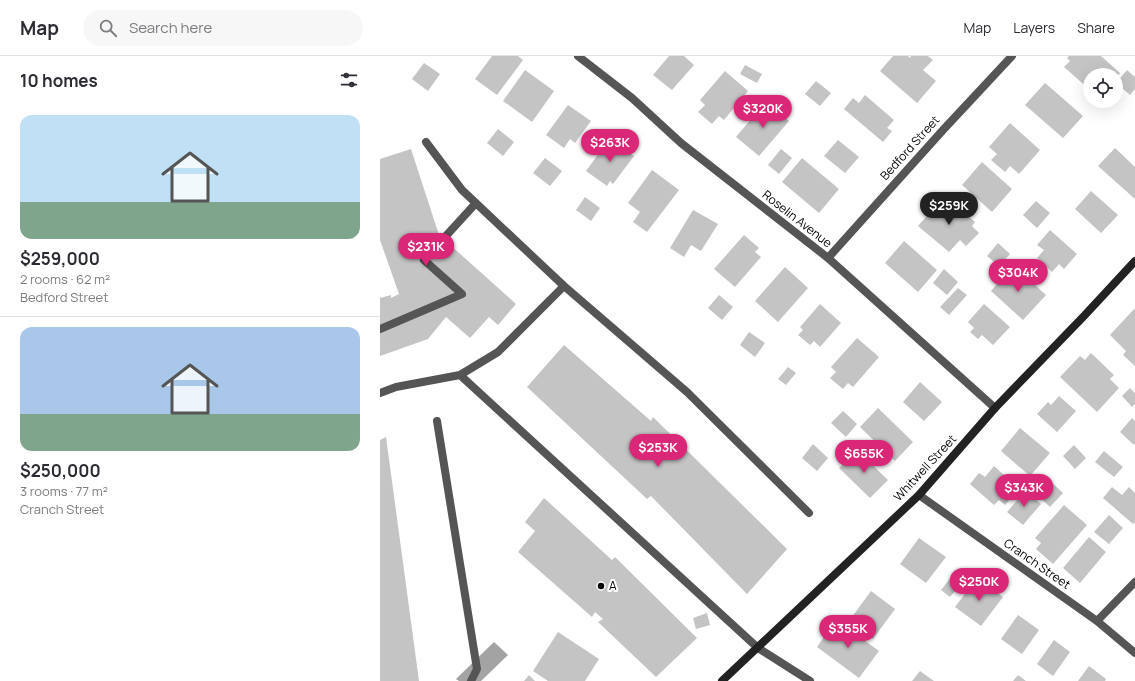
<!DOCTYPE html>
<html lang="en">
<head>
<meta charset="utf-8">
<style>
	body { margin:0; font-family:Manrope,sans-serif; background:#f7f7f7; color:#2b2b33; height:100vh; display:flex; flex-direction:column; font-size:15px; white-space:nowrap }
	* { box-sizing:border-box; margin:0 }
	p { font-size:13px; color:#7c7c81 }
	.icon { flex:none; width:22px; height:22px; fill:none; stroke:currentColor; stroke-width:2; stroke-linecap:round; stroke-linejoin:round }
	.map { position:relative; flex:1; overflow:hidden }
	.drawer { display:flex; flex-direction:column; background:#fff; width:380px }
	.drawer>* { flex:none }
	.fabs { position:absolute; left:703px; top:12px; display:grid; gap:8px }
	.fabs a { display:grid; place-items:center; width:40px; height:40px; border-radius:50%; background:#fff; box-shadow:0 4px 16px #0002; font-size:20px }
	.price { position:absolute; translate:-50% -34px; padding:0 9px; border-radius:14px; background:#db2777; color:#fff; font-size:13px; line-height:26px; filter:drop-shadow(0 1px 2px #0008) }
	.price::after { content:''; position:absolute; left:50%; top:24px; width:12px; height:9px; margin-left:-6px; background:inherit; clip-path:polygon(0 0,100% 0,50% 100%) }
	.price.active { background:#222; color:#fff }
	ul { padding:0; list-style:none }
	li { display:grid; align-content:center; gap:8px; height:212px; padding:0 20px }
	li+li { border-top:1px solid #e1e1e2 }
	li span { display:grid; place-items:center; height:124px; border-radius:12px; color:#555 }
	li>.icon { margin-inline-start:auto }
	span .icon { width:72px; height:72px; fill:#fffc; stroke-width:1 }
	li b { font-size:17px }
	h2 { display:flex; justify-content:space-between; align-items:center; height:48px; padding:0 20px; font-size:17px }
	header { display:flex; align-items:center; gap:24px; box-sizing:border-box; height:56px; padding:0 20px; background:#fff; border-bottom:1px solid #e1e1e2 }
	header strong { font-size:19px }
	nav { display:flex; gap:22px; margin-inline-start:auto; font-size:14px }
	.search { width:280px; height:36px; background:#f7f7f7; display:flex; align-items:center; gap:10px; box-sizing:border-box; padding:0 14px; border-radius:22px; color:#7c7c81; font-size:15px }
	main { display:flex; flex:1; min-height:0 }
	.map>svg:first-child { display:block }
</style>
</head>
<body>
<header>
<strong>Map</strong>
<div class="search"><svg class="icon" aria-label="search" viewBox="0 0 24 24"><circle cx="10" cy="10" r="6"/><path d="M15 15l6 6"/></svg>Search here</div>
<nav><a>Map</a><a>Layers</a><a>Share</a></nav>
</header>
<main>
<section class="drawer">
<h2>10 homes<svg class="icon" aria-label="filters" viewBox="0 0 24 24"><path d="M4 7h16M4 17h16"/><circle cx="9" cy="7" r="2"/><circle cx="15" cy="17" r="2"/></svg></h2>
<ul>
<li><span style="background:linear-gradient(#bfe0f5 70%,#7fa58c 0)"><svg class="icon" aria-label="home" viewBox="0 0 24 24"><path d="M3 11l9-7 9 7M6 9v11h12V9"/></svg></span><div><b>$259,000</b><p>2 rooms · 62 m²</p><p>Bedford Street</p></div></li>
<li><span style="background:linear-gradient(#a9c7e8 70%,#7fa58c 0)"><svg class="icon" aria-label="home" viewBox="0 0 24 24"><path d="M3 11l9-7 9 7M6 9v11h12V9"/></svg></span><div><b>$250,000</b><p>3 rooms · 77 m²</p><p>Cranch Street</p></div></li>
</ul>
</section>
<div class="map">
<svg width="755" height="625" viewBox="0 0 755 625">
	<rect width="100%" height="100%" fill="#fff"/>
	<path fill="#a3a3a3" d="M 114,586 L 128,599 L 101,625 L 79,625 L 76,623 Z"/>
	<path fill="#c4c4c4" d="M 112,0 L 138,0 L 143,4 L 117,39 L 95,23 Z
		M 289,0 L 304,0 L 314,9 L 292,34 L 273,19 Z
		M 513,0 L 528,0 L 530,2 L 531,0 L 548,0 L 553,4 L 543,14 L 556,25 L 537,47 L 500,15 Z
		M 689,0 L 721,0 L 740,17 L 736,22 L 736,19 L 710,19 L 710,34 L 684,11 L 690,5 L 687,2 Z
		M 44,7 L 60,18 L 48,35 L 32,23 Z
		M 365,9 L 382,18 L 377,27 L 360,18 Z
		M 145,14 L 174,35 L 152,66 L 123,45 Z
		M 747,14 L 755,21 L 755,33 L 750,39 L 736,27 Z
		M 345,15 L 368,35 L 344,64 L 339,60 L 332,68 L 318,56 L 325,49 L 320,44 Z
		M 436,25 L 451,37 L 440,50 L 425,38 Z
		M 665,27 L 703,60 L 683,82 L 645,49 Z
		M 485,39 L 514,64 L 507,72 L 512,75 L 503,86 L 464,53 L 473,42 L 479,47 Z
		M 386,45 L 409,65 L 379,100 L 356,81 Z
		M 188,49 L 211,65 L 195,87 L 190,83 L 184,92 L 166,79 Z
		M 630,67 L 660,94 L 639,118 L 630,110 L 625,116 L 611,104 L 617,98 L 609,91 Z
		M 118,73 L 134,86 L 123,100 L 107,87 Z
		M 230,82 L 254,100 L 233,128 L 230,125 L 227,130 L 206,115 Z
		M 458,84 L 479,101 L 465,117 L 444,100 Z
		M 735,92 L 755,111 L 755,143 L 718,110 Z
		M 31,93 L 59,179 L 136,248 L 118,269 L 109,261 L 90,282 L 66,261 L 48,283 L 0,300 L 0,242 L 11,239 L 11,242 L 19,238 L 0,184 L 0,103 Z
		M 401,93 L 412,102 L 399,118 L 388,109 Z
		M 165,102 L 182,115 L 170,130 L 153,117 Z
		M 422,102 L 459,133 L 439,157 L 402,126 Z
		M 602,106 L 632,133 L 612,156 L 582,129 Z
		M 272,114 L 299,134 L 267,176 L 253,166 L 260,156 L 248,147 Z
		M 711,135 L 738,159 L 721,177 L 695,153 Z
		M 205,141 L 220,152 L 211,165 L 196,154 Z
		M 561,144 L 568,151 L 572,146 L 595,166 L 592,170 L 599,177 L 586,190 L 580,184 L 569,196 L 538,170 Z
		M 656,145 L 670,157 L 657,172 L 643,159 Z
		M 313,154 L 338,168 L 321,195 L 311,189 L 304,201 L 290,192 Z
		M 670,174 L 697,198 L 684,213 L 679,208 L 672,216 L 657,202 L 664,194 L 657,189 Z
		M 364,179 L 379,192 L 375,196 L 381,201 L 355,231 L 334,213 Z
		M 524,185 L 557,214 L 538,236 L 505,207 Z
		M 618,187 L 630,198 L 619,210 L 607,200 Z
		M 633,209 L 666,239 L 643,264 L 611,235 Z
		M 405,211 L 428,232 L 398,266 L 375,245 Z
		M 564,213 L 578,226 L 567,239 L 553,227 Z
		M 578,232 L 587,239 L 569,259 L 560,251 Z
		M 339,239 L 353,251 L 342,264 L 328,252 Z
		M 440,248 L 461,267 L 440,291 L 434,285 L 430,289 L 418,279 L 423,274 L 420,271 Z
		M 604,248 L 630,271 L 613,289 L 602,279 L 598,283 L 590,276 L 594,272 L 588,266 Z
		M 755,252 L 755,310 L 743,299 L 746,295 L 730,279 Z
		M 369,276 L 385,287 L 375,301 L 360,289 Z
		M 477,282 L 499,301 L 473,331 L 468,327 L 463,333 L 450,322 L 456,316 L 451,311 Z
		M 184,289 L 271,365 L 273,361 L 407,493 L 367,538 L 271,440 L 267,443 L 147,331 Z
		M 711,297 L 734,319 L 730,323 L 739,332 L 717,356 L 680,321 L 700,300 L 705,304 Z
		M 408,311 L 416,317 L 406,329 L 398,323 Z
		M 540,326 L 562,346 L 544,365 L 523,346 Z
		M 750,332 L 755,337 L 755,348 L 752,351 L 742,340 Z
		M 679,340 L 696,355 L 677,376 L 657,358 L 668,346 L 671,349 Z
		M 498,352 L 533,386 L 515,405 L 480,371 Z
		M 463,355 L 477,368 L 466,381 L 451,367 Z
		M 752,362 L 755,365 L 755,387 L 754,389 L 740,376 Z
		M 640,372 L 670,397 L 650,420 L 621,395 Z
		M 6,381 L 39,625 L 0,625 L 0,384 Z
		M 433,388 L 448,402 L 437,415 L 422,402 Z
		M 694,389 L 706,402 L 695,413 L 683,400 Z
		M 477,394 L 508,424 L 490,442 L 459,412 Z
		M 724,395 L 743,411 L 734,421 L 715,406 Z
		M 614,410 L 633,427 L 626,435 L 632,441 L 625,449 L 619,444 L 614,449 L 590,428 L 599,417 L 605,421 Z
		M 668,423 L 683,437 L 670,451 L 656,438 Z
		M 732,431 L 742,439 L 749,431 L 755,437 L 755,466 L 753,468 L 723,442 Z
		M 645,435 L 661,448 L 643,469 L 627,456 Z
		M 164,442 L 232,504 L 235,501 L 317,582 L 276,621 L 218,566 L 223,563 L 215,556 L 212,561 L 138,496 L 155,475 L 145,466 Z
		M 684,449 L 707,469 L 673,508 L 656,493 L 661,487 L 655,482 Z
		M 729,459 L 743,472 L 729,488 L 714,476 Z
		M 709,481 L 726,496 L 700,527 L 683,512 Z
		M 539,482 L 566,501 L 546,527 L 520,508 Z
		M 572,520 L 581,528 L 570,541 L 561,534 Z
		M 597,522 L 623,541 L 601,570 L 575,551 Z
		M 491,535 L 515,553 L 493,583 L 469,565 Z
		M 327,557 L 330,569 L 316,573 L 313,562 Z
		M 638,559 L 659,574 L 642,598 L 621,583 Z
		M 456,564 L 499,595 L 479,622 L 437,591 Z
		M 178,576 L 219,603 L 205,625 L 168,625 L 153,615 Z
		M 674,584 L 690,596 L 673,620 L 657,608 Z
		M 709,610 L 726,623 L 725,625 L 698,625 Z
		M 540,615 L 554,625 L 532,625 Z
		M 149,619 L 155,625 L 144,625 Z
		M 638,619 L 646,625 L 633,625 Z"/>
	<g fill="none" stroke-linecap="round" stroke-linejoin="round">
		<path stroke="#555" stroke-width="8" d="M 46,86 L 82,134 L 184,230
			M 0,273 L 82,238 L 44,204 L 96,147
			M 80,319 L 378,592
			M 0,337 L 16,331 L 80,319 L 118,296 L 184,230 L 307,336 L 429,457
			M 57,365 L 97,613 L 91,625"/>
		<path stroke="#555" stroke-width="8" d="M 198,0 L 252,42 L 301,87 L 448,202 L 615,352
			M 448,202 L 563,74 L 632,0
			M 539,439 L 717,565 L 755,526
			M 717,565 L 755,597
			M 378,592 L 430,625"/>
		<path stroke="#222" stroke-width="8" d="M 342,625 L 539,439 L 615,352 L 704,260 L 755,205"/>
	</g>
	<circle fill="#000" stroke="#fff" stroke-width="1.5" cx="221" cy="530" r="4"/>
	<g text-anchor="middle" stroke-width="4" stroke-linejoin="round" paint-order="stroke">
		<g font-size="12" fill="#000" stroke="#fff">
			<text transform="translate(530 92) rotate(-48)" y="4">Bedford Street</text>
			<text transform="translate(417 163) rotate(38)" y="4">Roselin Avenue</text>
			<text transform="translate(545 412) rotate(-47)" y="4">Whitwell Street</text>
			<text transform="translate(657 508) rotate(35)" y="4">Cranch Street</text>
		</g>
		<g font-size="12" fill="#000" stroke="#fff" text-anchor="start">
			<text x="229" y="534">A</text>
		</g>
	</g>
</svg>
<div class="fabs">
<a><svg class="icon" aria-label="locate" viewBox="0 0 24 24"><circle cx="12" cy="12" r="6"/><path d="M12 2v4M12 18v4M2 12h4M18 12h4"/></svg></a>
</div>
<b class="price" style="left:383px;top:73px">$320K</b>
<b class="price" style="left:230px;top:107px">$263K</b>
<b class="price active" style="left:569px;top:170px">$259K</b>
<b class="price" style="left:46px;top:211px">$231K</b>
<b class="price" style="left:638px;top:237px">$304K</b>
<b class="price" style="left:278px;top:412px">$253K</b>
<b class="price" style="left:484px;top:418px">$655K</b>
<b class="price" style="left:644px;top:452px">$343K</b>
<b class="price" style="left:599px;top:546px">$250K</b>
<b class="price" style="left:468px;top:593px">$355K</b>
</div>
</main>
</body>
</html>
